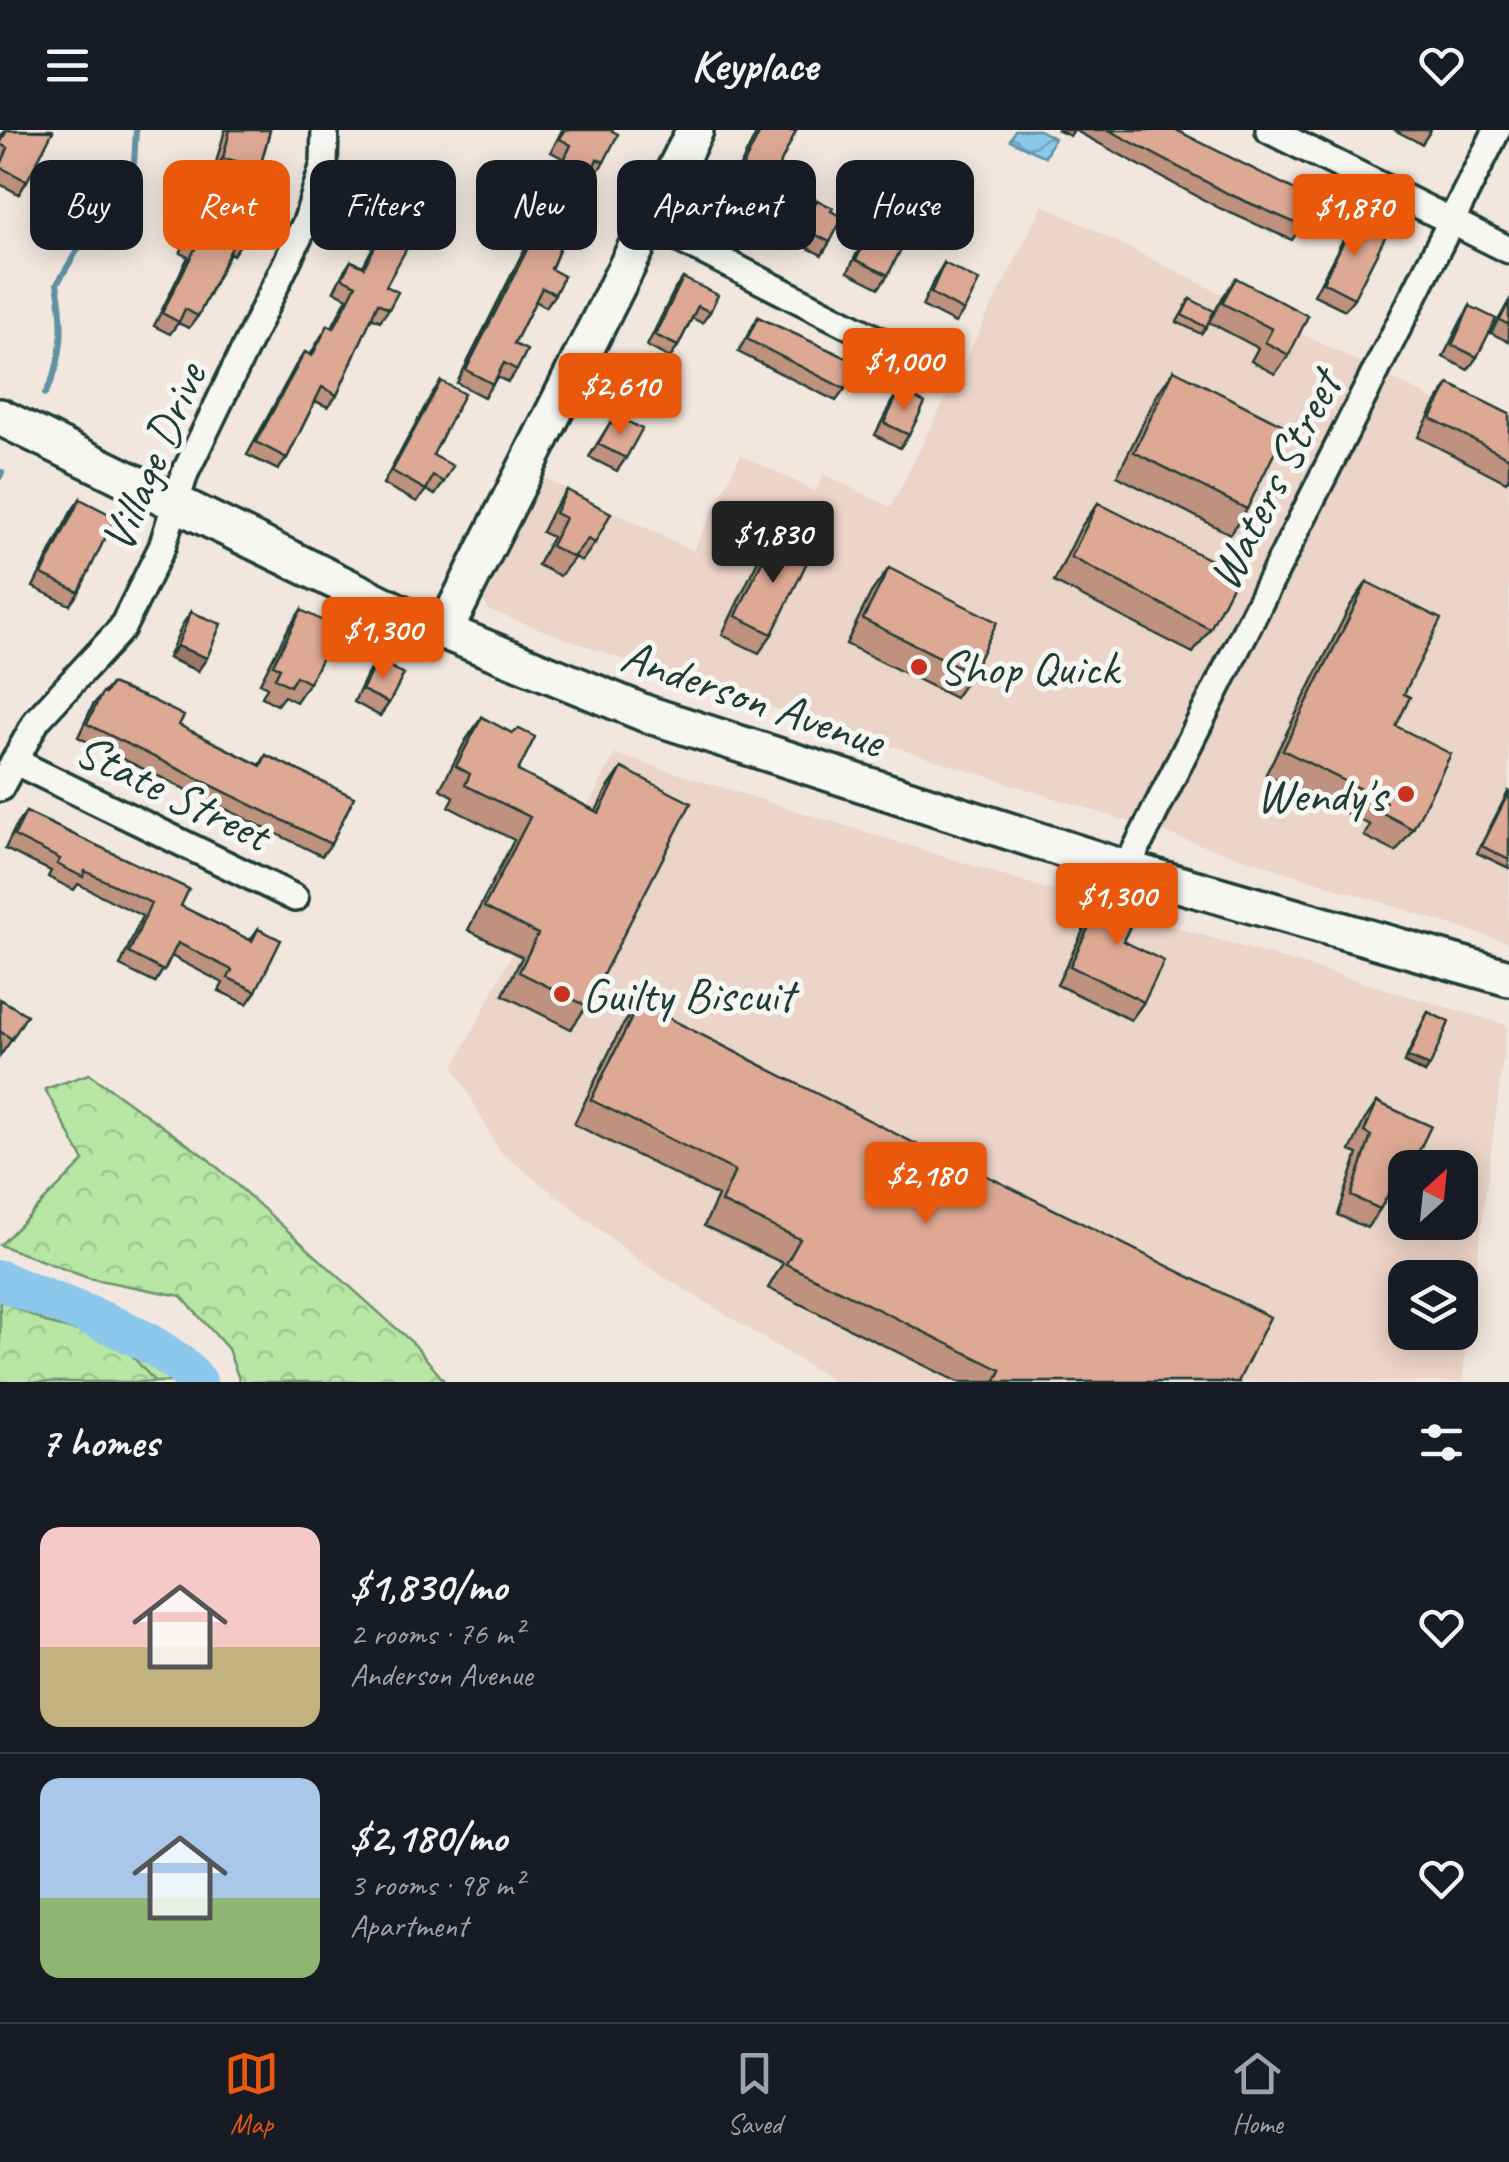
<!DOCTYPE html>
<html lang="en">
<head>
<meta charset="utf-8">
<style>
	body { margin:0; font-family:Caveat,sans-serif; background:#242831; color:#f1f3f6; height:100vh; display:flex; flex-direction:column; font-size:38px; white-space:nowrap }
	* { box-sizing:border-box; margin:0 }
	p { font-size:32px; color:#9ea1a6 }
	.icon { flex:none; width:55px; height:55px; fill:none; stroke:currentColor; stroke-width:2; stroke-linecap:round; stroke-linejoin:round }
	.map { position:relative; height:1252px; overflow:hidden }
	.side { display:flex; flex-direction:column; background:#171b24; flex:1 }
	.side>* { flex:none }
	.banner { position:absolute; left:30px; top:30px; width:1000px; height:90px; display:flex; gap:20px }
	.needle { width:65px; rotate:27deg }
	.fabs { position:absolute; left:1388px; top:1020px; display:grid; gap:20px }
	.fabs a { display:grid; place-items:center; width:90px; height:90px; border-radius:20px; background:#171b24; box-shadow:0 5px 25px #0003; font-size:50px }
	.price { position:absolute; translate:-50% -85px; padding:0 22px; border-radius:10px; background:#ea580c; color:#fff; font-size:32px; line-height:65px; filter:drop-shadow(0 2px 5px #0008) }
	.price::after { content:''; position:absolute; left:50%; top:60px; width:30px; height:22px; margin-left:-15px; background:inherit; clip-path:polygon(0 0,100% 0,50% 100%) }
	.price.on { background:#222; color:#fff }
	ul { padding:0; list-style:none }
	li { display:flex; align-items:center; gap:30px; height:250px; padding:0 40px }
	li+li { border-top:2px solid #363941 }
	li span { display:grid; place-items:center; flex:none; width:280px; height:200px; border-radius:20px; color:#555 }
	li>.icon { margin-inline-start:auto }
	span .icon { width:120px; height:120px; fill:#fffc; stroke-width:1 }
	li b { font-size:42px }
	h2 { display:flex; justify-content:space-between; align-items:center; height:120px; padding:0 40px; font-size:42px }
	.chip { padding:0 35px; border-radius:20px; background:#171b24; box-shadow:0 5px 25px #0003; font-size:35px; line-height:90px }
	.chip.on { background:#ea580c; color:#fff }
	header { display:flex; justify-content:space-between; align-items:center; height:130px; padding:0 40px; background:#171b24; font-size:45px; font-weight:700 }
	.tabs { display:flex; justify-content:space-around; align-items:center; height:140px; border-top:2px solid #363941; background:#171b24; font-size:28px; color:#9ea1a6 }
	.tabs a { display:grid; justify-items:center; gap:5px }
	.tabs .on { color:#ea580c }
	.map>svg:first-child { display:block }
</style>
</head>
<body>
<header><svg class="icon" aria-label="menu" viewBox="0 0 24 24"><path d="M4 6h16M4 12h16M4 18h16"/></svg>Keyplace<svg class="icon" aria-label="heart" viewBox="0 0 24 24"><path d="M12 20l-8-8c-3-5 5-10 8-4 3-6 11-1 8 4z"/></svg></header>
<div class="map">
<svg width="1509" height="1252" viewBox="0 0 1509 1252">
	<defs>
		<pattern id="green-dots" width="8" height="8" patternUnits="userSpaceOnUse" patternTransform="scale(2.5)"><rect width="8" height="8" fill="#b8e6a4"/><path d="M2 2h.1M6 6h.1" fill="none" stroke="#9ec68e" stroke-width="1.8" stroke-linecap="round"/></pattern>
		<pattern id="forest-crowns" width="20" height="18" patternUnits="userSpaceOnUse" patternTransform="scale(2.5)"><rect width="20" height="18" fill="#b8e6a4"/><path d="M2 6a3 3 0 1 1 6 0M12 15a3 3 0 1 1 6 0" fill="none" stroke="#9ec68e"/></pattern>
		<pattern id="water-waves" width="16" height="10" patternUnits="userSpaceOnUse" patternTransform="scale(2.5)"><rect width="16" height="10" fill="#8bc8eb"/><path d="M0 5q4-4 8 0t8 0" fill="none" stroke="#71a4bf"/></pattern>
	</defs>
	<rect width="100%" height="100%" fill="#f1e7df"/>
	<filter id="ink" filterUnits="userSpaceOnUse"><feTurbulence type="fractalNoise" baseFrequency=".01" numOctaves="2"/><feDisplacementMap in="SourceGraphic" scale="20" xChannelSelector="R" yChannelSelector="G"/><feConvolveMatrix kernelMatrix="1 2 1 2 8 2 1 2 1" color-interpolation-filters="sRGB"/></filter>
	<g filter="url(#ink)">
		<path fill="#ebd4c8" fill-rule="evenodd" d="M 1043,75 L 1509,307 L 1509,813 L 638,535 L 488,480 L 481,465 L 538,345 L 693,421 L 741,325 L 815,361 L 824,345 L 891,377 Z
			M 615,624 L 1073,767 L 1507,895 L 1462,1252 L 835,1252 L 648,1137 L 500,1022 L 454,937 ZM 1405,1038 L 1460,1038 L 1460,1092 L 1405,1092 ZM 1405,1148 L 1460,1148 L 1460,1202 L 1405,1202 Z"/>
		<path fill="url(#green-dots)" stroke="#6c926c" stroke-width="2.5" d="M 86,1197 L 140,1214 L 176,1252 L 47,1252 Z"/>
		<path fill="url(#forest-crowns)" stroke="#6c926c" stroke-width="2.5" d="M 89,944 L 207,1028 L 415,1215 L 445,1252 L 240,1252 L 228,1219 L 181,1166 L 88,1148 L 0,1115 L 84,1031 L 45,959 Z
			M 0,1170 L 50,1194 L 120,1212 L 155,1252 L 0,1252 Z"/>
		<path fill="url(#water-waves)" stroke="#6090a2" stroke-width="2.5" d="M 1015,0 L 1039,0 L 1054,8 L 1045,27 L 1010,10 Z"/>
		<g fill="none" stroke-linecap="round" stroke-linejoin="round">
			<path stroke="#6090a2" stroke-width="6" d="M 45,264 C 65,230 64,192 57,154 L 116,56 L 134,33 L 136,0
				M 0,347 L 2,342"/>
			<path stroke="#8bc8eb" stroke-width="40" d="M 0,1150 C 60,1178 156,1201 197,1252"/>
			<g stroke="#1f3d34" stroke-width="32">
				<path id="street" d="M 1269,0 L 1509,120
					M 648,93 L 925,234
					M 14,631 L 295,768
					M 0,658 L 37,590 L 122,498 L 162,417 L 185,343 L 307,90 L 324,34 L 325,0
					M 1126,739 L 1497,0"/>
			</g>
			<g stroke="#1f3d34" stroke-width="42">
				<path id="secondary" d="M 0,287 L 409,487 L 647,584 L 1126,739 L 1509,848
					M 444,502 L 695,0"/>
			</g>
			<use href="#street" stroke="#f6f6f2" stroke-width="25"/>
			<use href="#secondary" stroke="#f6f6f2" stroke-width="35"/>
		</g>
		<path fill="#bf917f" stroke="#1f3d34" stroke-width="2.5" d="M 5,0 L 51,0 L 27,51 L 19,64 L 0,54 L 0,9 Z
			M 225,0 L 270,0 L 260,37 L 251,50 L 214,40 Z
			M 562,0 L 610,0 L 604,32 L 595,45 L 591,43 L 551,139 L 555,164 L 546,177 L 535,171 L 514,214 L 517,240 L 508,252 L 497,247 L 484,267 L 457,253 L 533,102 L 528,100 L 562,28 L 551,22 Z
			M 758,0 L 795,0 L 767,61 L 758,73 L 729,59 Z
			M 1057,0 L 1176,0 L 1302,96 L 1292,110 L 1219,78 L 1074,0 L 1070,6 Z
			M 1394,0 L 1431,0 L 1422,14 Z
			M 413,42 L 386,156 L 389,179 L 380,191 L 371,187 L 337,265 L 328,277 L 315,271 L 287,328 L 278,340 L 247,325 L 296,235 L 305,222 L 310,225 L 328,195 L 332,197 L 347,168 L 334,161 L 343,143 L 351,131 L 363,136 L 384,96 L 371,89 L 380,70 L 389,57 L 400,63 Z
			M 219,54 L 245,93 L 242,112 L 233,125 L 230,123 L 198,186 L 189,198 L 178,193 L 170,204 L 154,196 L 188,127 L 180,123 L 210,67 Z
			M 817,70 L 831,81 L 830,112 L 822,125 L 794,111 L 809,83 Z
			M 1354,91 L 1354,168 L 1345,180 L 1314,165 L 1346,104 Z
			M 874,106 L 888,145 L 879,158 L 848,142 L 856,125 L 865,112 L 869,114 Z
			M 944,133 L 964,181 L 955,193 L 922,176 L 936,146 Z
			M 683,148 L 710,182 L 702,193 L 692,188 L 678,216 L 670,228 L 647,216 L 675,159 Z
			M 1236,148 L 1289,225 L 1275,244 L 1251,231 L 1258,218 L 1209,192 L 1223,167 Z
			M 1190,169 L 1206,197 L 1201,204 L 1177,192 Z
			M 1509,171 L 1509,212 L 1491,203 Z
			M 1470,176 L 1477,227 L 1468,240 L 1443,227 L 1462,189 Z
			M 758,187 L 845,259 L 836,271 L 738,222 Z
			M 1174,240 L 1247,379 L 1230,404 L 1117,346 L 1157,265 Z
			M 441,251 L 433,325 L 444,352 L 435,365 L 426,360 L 417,372 L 383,354 L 432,264 Z
			M 1449,254 L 1509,284 L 1509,348 L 1506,352 L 1418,307 L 1436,273 Z
			M 900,260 L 909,305 L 900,318 L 875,305 L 891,273 Z
			M 621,288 L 626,328 L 617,341 L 589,327 L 610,293 L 616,296 Z
			M 567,360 L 595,413 L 582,431 L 575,427 L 560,446 L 538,435 L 552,407 L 542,402 L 554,378 Z
			M 80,369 L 79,462 L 70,475 L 33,457 L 71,382 Z
			M 1098,373 L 1210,499 L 1193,523 L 1054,452 L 1081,397 Z
			M 773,408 L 772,504 L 759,523 L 722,505 L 760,426 Z
			M 889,438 L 972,543 L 955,568 L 846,514 L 871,463 Z
			M 1367,452 L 1404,564 L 1396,596 L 1413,699 L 1396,722 L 1364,706 L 1370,695 L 1266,644 L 1350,476 Z
			M 301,480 L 309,553 L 296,572 L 284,566 L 277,575 L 262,567 L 267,557 L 260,553 L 288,499 Z
			M 191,482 L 198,541 L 168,528 L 182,495 Z
			M 377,530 L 389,573 L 380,586 L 354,572 L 368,543 Z
			M 111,554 L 179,595 L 260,635 L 266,625 L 331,714 L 322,726 L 78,607 L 93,575 Z
			M 482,587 L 518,641 L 596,681 L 606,661 L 622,638 L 587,876 L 571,899 L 503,865 L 522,827 L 468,800 L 514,710 L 449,677 L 454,667 L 440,659 L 466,610 Z
			M 1509,660 L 1509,738 L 1477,723 Z
			M 26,682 L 181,776 L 250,810 L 258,799 L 256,861 L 247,874 L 219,861 L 223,853 L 171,826 L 155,853 L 120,836 L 142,786 L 78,754 L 74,760 L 48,747 L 51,741 L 5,719 L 17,694 Z
			M 1109,755 L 1123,811 L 1144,872 L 1131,890 L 1057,855 L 1096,774 Z
			M 0,869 L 12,909 L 0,926 Z
			M 639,873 L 1238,1252 L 958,1252 L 768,1158 L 783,1133 L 704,1096 L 718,1066 L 574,994 L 621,898 Z
			M 1428,882 L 1425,943 L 1404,933 L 1424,889 Z
			M 1377,972 L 1417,1025 L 1409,1038 L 1405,1038 L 1404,1043 L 1401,1042 L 1380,1079 L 1367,1098 L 1338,1085 L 1358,1024 L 1350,1021 L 1364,991 Z"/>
		<path fill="#9b7668" stroke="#1f3d34" stroke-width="2.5" d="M 223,28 L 260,37 L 251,50 L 214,40 Z
			M 177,516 L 207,528 L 198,541 L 168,528 Z
			M 1408,927 L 1430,936 L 1425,943 L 1404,933 Z"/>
		<path fill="#dea994" stroke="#1f3d34" stroke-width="2.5" d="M 7,0 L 53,1 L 27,51 L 0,37 L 8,18 L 0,14 Z
			M 230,0 L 270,0 L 260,37 L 223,28 Z
			M 564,0 L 610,0 L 618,4 L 604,32 L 597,29 L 551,139 L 564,146 L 555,164 L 542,158 L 514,214 L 527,220 L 517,240 L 504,233 L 493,254 L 466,240 L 542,90 L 537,87 L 571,15 L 560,9 Z
			M 761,0 L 796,1 L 767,61 L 738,46 Z
			M 1109,0 L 1176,0 L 1315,70 L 1302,96 L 1229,64 Z
			M 413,42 L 441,56 L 386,156 L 398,162 L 389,179 L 378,173 L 337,265 L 322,257 L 287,328 L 256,312 L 305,222 L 312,226 L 328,195 L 334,198 L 356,155 L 342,148 L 351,131 L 364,137 L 393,83 L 379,76 L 389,57 L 402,64 Z
			M 219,54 L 255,73 L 245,93 L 251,96 L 242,112 L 236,109 L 198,186 L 185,179 L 179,192 L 162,183 L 197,115 L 189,110 Z
			M 817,70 L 833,78 L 831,81 L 843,87 L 830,112 L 803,98 Z
			M 1354,91 L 1385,107 L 1354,168 L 1323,152 Z
			M 874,106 L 901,119 L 888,145 L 856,130 L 865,112 L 870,114 Z
			M 944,133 L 979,151 L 964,181 L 931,163 Z
			M 683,148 L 718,165 L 710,182 L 698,176 L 678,216 L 655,205 Z
			M 1236,148 L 1308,186 L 1289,225 L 1265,212 L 1272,199 L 1222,173 Z
			M 1190,169 L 1214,181 L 1206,197 L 1182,185 Z
			M 1509,172 L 1509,195 L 1500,190 Z
			M 1470,176 L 1496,189 L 1477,227 L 1452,215 Z
			M 758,187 L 858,233 L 845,259 L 747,209 Z
			M 1174,240 L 1287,297 L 1247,379 L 1134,322 Z
			M 441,251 L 464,264 L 433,325 L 453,336 L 444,352 L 433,346 L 426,360 L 392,341 Z
			M 1449,254 L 1509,284 L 1509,328 L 1431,288 Z
			M 900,260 L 925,273 L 909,305 L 884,293 Z
			M 621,288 L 642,299 L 626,328 L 598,314 L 610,293 L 617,296 Z
			M 567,360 L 611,383 L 595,413 L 588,409 L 573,427 L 551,416 L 565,388 L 555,383 Z
			M 80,369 L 115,387 L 79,462 L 42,444 Z
			M 1098,373 L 1238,444 L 1210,499 L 1071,427 Z
			M 773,408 L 810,426 L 772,504 L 736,486 Z
			M 889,438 L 997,492 L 972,543 L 863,489 Z
			M 1367,452 L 1441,489 L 1404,564 L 1410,567 L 1396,596 L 1451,624 L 1413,699 L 1381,682 L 1386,672 L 1283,620 Z
			M 301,480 L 337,498 L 309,553 L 296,546 L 290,556 L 275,548 L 280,538 L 273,535 Z
			M 191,482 L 221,494 L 207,528 L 177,516 Z
			M 377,530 L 404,544 L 389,573 L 362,560 Z
			M 111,554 L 152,570 L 184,586 L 179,595 L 261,636 L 266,625 L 354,667 L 331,714 L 87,594 L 102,563 L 105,564 Z
			M 482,587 L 512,603 L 519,599 L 535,607 L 518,641 L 599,683 L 622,638 L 691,673 L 587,876 L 519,842 L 538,804 L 484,777 L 530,687 L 465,655 L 470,644 L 456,636 Z
			M 1509,662 L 1509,730 L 1482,716 Z
			M 26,682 L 189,759 L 181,776 L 252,811 L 258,799 L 281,810 L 256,861 L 228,848 L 232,840 L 178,813 L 164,841 L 129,823 L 151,773 L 85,741 L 83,747 L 57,734 L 60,729 L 14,706 Z
			M 1109,755 L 1142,771 L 1123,811 L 1164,831 L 1144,872 L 1070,836 Z
			M 0,869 L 27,885 L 12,909 L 1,902 L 0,904 Z
			M 639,873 L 965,1039 L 967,1036 L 1270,1187 L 1238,1252 L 998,1252 L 996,1251 L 1001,1240 L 786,1134 L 800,1109 L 721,1072 L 735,1041 L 591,970 Z
			M 1428,882 L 1449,892 L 1430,936 L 1408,927 Z
			M 1377,972 L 1431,996 L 1417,1025 L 1412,1022 L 1380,1079 L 1351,1066 L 1371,1006 L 1364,1002 Z"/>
	</g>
	<g fill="#c8321e" stroke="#f6f6f2" stroke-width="4">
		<circle cx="919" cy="537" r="10"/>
		<circle cx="1406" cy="664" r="10"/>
		<circle cx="562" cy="864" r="10"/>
	</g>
	<g text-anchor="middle" stroke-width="10" stroke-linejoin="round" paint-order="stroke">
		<g font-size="48" fill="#1f3d34" stroke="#f6f6f2">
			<text transform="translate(152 327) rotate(-67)" y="17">Village Drive</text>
			<text transform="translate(1273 350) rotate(-63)" y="17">Waters Street</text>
			<text transform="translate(753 567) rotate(19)" y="17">Anderson Avenue</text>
			<text transform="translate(173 661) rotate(26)" y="17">State Street</text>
		</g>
		<g font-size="48" fill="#1f3d34" stroke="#f6f6f2" text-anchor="start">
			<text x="939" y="554">Shop Quick</text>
			<text x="1386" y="681" text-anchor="end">Wendy's</text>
			<text x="582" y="881">Guilty Biscuit</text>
		</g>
	</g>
</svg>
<div class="fabs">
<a><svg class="needle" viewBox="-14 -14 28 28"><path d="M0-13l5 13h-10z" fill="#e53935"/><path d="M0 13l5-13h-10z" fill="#9ea1a6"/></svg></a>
<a><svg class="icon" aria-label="layers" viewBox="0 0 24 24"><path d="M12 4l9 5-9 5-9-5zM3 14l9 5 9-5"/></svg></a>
</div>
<b class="price" style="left:1354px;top:129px">$1,870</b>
<b class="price" style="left:904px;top:283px">$1,000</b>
<b class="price" style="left:620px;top:308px">$2,610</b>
<b class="price on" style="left:773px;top:456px">$1,830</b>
<b class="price" style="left:383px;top:552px">$1,300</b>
<b class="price" style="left:1117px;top:818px">$1,300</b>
<b class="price" style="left:926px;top:1097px">$2,180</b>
<div class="banner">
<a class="chip">Buy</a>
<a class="chip on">Rent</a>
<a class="chip">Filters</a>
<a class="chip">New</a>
<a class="chip">Apartment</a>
<a class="chip">House</a>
</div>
</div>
<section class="side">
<h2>7 homes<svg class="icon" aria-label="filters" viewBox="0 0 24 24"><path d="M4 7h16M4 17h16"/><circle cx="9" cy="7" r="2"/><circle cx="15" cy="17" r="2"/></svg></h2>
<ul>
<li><span style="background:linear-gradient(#f6c9c9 60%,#c2b280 0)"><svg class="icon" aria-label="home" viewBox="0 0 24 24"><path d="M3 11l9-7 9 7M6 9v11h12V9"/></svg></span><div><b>$1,830/mo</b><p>2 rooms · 76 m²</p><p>Anderson Avenue</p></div><svg class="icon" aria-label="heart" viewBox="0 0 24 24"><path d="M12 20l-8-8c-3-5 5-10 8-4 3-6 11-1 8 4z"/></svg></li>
<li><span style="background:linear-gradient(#a9c7e8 60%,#8fb573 0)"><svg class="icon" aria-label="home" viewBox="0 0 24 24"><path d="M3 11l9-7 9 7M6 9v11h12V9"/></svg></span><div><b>$2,180/mo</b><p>3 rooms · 98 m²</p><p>Apartment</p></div><svg class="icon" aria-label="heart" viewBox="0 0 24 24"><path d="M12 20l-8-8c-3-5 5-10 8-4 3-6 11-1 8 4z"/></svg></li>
</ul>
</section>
<nav class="tabs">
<a class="on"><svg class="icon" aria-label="map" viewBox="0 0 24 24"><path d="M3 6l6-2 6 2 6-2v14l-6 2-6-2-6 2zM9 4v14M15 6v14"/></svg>Map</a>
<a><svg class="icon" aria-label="saved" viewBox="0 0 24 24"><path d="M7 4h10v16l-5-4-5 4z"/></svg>Saved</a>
<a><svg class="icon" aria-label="home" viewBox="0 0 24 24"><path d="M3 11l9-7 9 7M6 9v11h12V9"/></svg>Home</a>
</nav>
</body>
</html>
